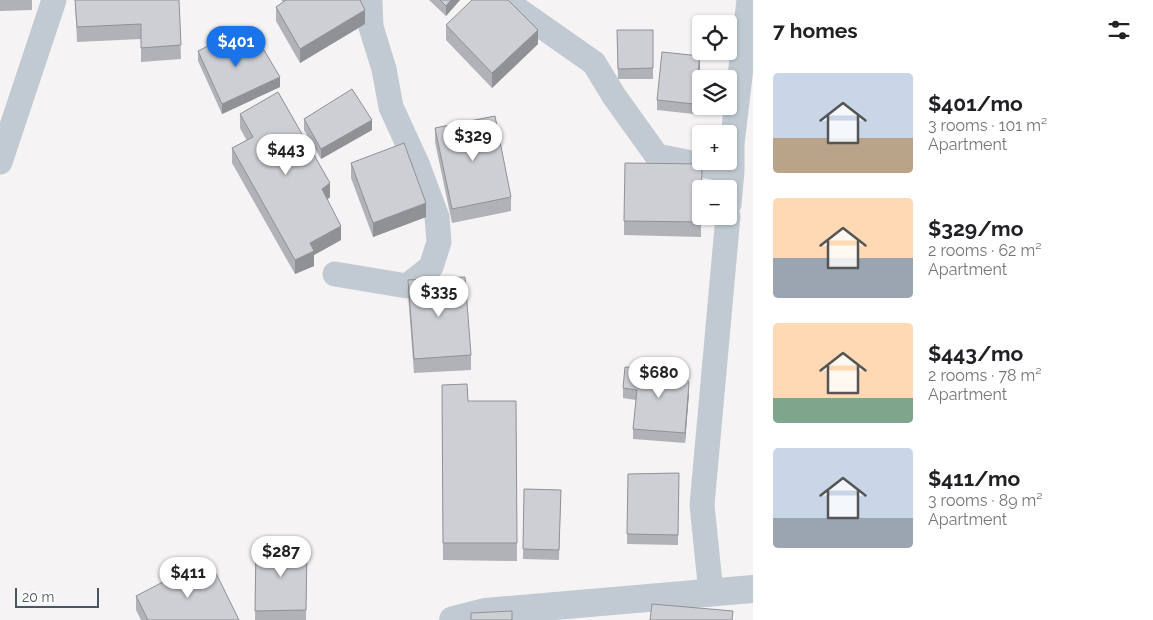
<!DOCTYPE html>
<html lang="en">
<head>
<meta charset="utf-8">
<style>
	body { margin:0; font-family:Raleway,sans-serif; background:#f2f2f2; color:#202124; height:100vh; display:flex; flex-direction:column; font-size:19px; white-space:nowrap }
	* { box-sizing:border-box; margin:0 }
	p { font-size:16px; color:#757577 }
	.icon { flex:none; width:28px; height:28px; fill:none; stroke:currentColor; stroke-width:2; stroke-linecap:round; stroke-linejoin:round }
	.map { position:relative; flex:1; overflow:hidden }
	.panel { display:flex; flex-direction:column; background:#fff; width:400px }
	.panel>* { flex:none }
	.buttons { position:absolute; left:692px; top:15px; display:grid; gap:10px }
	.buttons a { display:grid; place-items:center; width:45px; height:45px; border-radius:5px; background:#fff; box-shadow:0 1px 4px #0004; font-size:25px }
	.scale { position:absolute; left:15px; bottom:12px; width:84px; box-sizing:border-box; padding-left:5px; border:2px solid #4a5661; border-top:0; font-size:14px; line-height:18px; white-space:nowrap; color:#4a5661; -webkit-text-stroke:4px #fff; paint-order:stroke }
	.price { position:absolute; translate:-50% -42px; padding:0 11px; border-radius:18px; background:#fff; color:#222; font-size:16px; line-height:32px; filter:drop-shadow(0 1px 2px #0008) }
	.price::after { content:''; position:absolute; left:50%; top:30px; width:15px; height:11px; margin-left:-8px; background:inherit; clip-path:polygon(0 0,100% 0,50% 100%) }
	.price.active { background:#1a73e8; color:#fff }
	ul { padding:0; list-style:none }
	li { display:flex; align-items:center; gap:15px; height:125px; padding:0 20px }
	li span { display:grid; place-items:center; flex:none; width:140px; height:100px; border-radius:5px; color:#555 }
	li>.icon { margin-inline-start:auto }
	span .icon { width:60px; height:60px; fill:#fffc; stroke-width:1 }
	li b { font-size:21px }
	h2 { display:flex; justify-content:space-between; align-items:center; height:60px; padding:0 20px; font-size:21px }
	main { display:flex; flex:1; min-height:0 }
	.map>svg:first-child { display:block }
</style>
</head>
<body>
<main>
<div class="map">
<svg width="753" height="620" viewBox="0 0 753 620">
	<rect width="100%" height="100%" fill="#f5f3f3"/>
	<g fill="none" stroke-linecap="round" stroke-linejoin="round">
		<path stroke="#c1cad2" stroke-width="25" d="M 504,0 L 594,63 L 614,96 L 657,156 L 732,171
			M 0,162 L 54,0
			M 729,204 L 732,171 L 732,144 L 749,0
			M 335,274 L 407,286 L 431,267 L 439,242 L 437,217 L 418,166 L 391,107 L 384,69 L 371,27 L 370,0
			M 711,593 L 702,505 L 728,216"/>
		<path stroke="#c1cad2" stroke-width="28" d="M 453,620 L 485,612 L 753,589"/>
	</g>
	<path fill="#b0b2b7" d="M 0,0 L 32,0 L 32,10 L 0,11 Z
		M 75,0 L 179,0 L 181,59 L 141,62 L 141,39 L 77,42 Z
		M 281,0 L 360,0 L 365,24 L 300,63 L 276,21 L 276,7 L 283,2 Z
		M 429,0 L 460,0 L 446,16 Z
		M 446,25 L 538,44 L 492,88 L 446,40 Z
		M 617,30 L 653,30 L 653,79 L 618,79 Z
		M 198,51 L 251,56 L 280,87 L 222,114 L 198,61 Z
		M 700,67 L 694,114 L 657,110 L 657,100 Z
		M 240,114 L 330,197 L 327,200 L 341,240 L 314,255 L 314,266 L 295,274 L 232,163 L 232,148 L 247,141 L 240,128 Z
		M 304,119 L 372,130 L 321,159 L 304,130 Z
		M 435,128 L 511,197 L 511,211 L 452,223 L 435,142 Z
		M 351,163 L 426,217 L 373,237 L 351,178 Z
		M 701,214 L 701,237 L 624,235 L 624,221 Z
		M 408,280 L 471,355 L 471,370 L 414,373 L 408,294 Z
		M 442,385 L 468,401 L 516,401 L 517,561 L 443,560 Z
		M 623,388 L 689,393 L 685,443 L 633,439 L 633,429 L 636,400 L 623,398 Z
		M 679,473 L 678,545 L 627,544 L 628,474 Z
		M 524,489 L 561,490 L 559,560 L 523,559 Z
		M 307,546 L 306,620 L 255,620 L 256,547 Z
		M 193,578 L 239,620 L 141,620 L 136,610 L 136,596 Z"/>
	<path fill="#909195" d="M 451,0 L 460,0 L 446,16 L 446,6 Z
		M 365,10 L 365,24 L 300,63 L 300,49 Z
		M 538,30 L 538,44 L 492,88 L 492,73 Z
		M 700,56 L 700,67 L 694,114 L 694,104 Z
		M 280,77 L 280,87 L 222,114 L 222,104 Z
		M 372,120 L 372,130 L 321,159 L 321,149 Z
		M 330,183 L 330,197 L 322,204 L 322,189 Z
		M 426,203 L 426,217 L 373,237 L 373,223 Z
		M 341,226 L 341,240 L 314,255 L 314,266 L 295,274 L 295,260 L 310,243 Z
		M 689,383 L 689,393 L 685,443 L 685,433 Z"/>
	<path fill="#cdcfd5" stroke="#909195" d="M 75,0 L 179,0 L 181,45 L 141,48 L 141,24 L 77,27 Z
		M 286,0 L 360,0 L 365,10 L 300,49 L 276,7 Z
		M 440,0 L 451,0 L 446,6 Z
		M 472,0 L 508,0 L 538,30 L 492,73 L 446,25 Z
		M 617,30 L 653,30 L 653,68 L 618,69 Z
		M 238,31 L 251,56 L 264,50 L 280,77 L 222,104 L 198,51 Z
		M 662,52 L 700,56 L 694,104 L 657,100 Z
		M 352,89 L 372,120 L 321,149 L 304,119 Z
		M 278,92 L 330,183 L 322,189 L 341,226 L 310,243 L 314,251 L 295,260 L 232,148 L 253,137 L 240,114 Z
		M 495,116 L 511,197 L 452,209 L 435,128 Z
		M 404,143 L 426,203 L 373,223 L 351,163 Z
		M 625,163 L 702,164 L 701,222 L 624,221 Z
		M 465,277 L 471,355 L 414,359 L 408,280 Z
		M 625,367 L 683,372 L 689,383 L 685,433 L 633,429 L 637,390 L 623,388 Z
		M 467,384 L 468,401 L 516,401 L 517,543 L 443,543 L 442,385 Z
		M 679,473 L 678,535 L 627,534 L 628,474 Z
		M 524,489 L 561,490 L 559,550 L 523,549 Z
		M 307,546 L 306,610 L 255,611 L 256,547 Z
		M 188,569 L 193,578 L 214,569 L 239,620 L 148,620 L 136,596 Z
		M 652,604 L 733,611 L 732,620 L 650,620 Z
		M 512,611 L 512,620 L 471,620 L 471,613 Z"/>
</svg>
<div class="buttons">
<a><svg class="icon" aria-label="locate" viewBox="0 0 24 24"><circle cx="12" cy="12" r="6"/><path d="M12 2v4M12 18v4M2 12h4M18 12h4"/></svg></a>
<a><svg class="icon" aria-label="layers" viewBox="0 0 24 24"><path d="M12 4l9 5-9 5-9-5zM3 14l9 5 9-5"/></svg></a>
<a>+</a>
<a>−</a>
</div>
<div class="scale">20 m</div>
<b class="price active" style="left:236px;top:68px">$401</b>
<b class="price" style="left:473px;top:162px">$329</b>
<b class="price" style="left:286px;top:176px">$443</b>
<b class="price" style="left:439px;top:318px">$335</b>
<b class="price" style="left:659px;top:399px">$680</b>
<b class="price" style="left:281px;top:578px">$287</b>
<b class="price" style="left:188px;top:599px">$411</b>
</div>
<section class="panel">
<h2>7 homes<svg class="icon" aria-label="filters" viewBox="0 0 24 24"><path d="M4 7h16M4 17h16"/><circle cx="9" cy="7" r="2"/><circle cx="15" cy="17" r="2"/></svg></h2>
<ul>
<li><span style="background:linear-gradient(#c9d6e8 65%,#b9a48a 0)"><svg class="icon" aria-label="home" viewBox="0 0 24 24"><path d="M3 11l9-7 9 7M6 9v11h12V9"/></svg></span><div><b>$401/mo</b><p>3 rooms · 101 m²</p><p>Apartment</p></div></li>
<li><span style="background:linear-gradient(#ffd9b3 60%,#9aa5b1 0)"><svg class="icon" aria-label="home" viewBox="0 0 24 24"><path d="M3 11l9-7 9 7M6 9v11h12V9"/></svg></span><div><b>$329/mo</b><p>2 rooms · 62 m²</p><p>Apartment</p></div></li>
<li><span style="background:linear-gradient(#ffd9b3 75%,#7fa58c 0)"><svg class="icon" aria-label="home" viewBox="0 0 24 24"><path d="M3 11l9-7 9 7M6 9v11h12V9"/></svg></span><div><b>$443/mo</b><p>2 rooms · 78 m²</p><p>Apartment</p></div></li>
<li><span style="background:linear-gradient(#c9d6e8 70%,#9aa5b1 0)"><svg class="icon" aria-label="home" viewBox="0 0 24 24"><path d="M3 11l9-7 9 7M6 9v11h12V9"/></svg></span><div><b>$411/mo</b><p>3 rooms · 89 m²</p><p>Apartment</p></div></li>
</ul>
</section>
</main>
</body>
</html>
